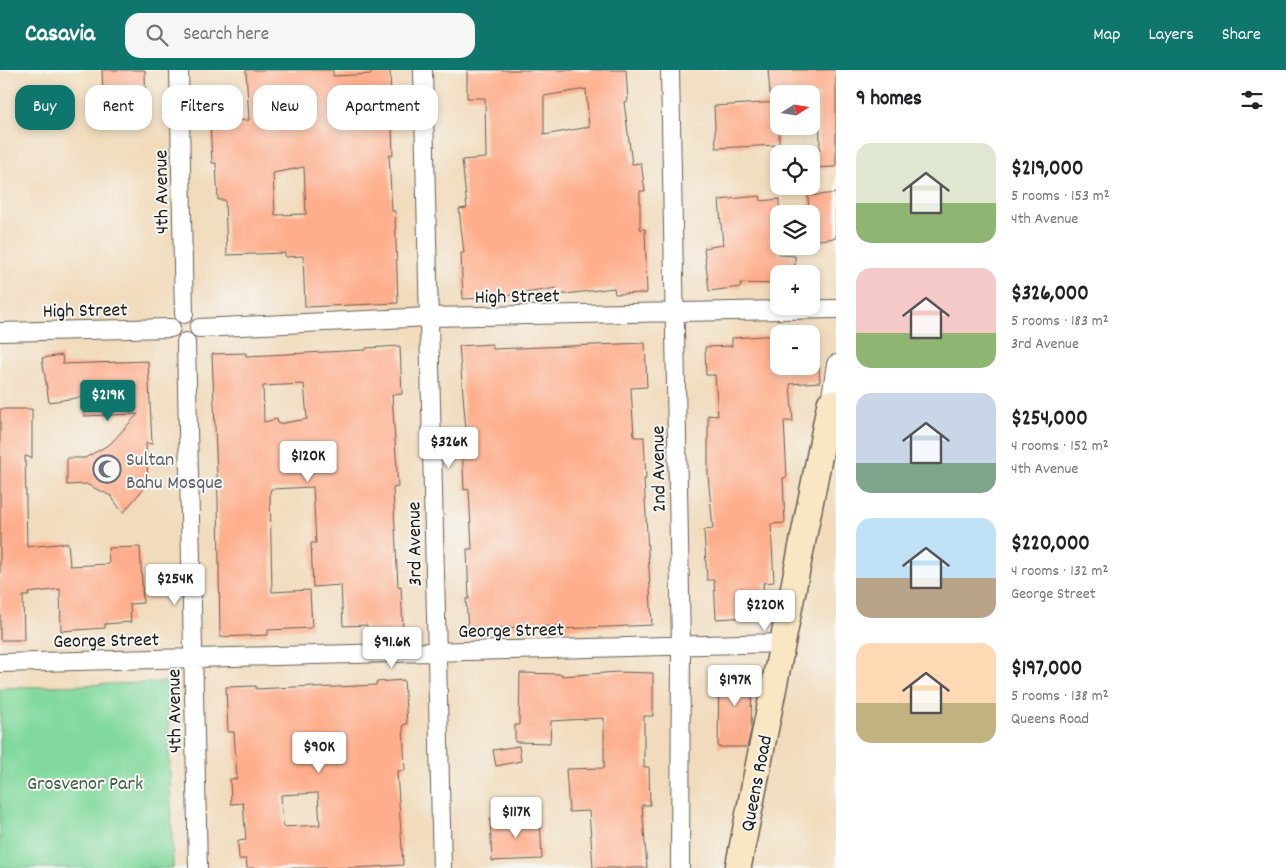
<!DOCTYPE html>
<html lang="en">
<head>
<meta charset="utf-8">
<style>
	body { margin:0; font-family:Dekko,sans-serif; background:#f6f6f6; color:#202124; height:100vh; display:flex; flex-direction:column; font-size:19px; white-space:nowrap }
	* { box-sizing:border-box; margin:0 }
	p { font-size:16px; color:#757577 }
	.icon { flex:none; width:28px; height:28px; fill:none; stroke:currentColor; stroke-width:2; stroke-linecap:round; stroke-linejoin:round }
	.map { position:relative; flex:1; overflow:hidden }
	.side { display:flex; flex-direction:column; background:#fff; width:450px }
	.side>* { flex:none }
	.top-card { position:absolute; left:15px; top:15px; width:475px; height:45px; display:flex; gap:10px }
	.needle { width:32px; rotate:78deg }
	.tools { position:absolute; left:770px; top:15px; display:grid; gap:10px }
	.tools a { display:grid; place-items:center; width:50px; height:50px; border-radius:10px; background:#fff; box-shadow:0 2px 8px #0003; font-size:25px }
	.price { position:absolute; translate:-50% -42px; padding:0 11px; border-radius:5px; background:#fff; color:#222; font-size:16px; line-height:32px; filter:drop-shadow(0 1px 2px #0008) }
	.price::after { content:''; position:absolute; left:50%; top:30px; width:15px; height:11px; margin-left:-8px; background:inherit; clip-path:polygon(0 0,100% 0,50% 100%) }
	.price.current { background:#0f766e; color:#fff }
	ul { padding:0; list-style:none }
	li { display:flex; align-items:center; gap:15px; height:125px; padding:0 20px }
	li span { display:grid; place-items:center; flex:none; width:140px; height:100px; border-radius:15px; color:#555 }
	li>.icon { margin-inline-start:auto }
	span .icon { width:60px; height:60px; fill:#fffc; stroke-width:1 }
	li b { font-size:21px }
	h2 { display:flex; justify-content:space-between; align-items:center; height:60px; padding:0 20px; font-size:21px }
	.chip { padding:0 18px; border-radius:15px; background:#fff; box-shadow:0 2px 8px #0003; font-size:18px; line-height:45px }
	.chip.current { background:#0f766e; color:#fff }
	header { display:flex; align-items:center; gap:30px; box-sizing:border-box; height:70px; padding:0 25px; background:#0f766e; color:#fff }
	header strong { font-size:24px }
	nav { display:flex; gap:28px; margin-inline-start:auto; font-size:18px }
	.search { width:350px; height:45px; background:#f6f6f6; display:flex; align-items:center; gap:12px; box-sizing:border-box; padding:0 18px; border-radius:15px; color:#757577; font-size:19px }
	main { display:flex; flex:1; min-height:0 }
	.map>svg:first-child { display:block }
</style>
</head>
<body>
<header>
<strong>Casavia</strong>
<div class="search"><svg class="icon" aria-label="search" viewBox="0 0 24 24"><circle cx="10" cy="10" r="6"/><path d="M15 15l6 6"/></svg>Search here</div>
<nav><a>Map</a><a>Layers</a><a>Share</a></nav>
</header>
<main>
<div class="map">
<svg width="836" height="798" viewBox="0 0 836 798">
	<rect width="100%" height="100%" fill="#f6f6f2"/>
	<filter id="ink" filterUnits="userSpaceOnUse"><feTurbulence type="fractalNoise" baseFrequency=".02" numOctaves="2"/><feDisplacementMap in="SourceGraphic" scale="10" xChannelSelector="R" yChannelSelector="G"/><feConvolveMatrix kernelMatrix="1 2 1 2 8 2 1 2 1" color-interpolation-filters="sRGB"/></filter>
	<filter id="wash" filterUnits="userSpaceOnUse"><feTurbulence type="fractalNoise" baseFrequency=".0096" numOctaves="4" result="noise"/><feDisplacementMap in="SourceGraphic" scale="20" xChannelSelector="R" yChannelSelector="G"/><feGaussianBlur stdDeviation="1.12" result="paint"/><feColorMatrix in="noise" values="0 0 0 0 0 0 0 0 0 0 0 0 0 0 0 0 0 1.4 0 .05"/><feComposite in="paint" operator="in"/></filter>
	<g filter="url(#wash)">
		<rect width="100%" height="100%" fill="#f1dbbc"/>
		<path fill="#82d99d" stroke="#4f7a5c" d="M 167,612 L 173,798 L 0,798 L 0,618 Z"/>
		<g id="blocks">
			<path fill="#feae8c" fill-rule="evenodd" d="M 102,0 L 145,0 L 146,48 L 104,49 Z
				M 246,0 L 333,0 L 333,6 L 371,4 L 371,0 L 390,0 L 393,85 L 389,85 L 392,141 L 395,141 L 398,233 L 305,237 L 303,186 L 285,187 L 285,183 L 227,185 L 225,130 L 218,130 L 216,93 L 212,93 L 210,52 L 249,50 ZM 304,97 L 306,144 L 275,145 L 273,103 Z
				M 467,0 L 626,0 L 628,31 L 624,32 L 632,94 L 641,93 L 645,121 L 640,121 L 640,159 L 645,159 L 647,223 L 615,224 L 614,218 L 558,225 L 557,218 L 499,227 L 463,229 L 461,183 L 464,183 L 459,139 L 467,138 L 462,90 L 486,88 L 485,28 L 467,28 ZM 586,19 L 589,57 L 544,65 L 544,26 Z
				M 768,0 L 836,0 L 836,97 L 812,98 L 812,79 L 820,79 L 819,25 L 770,24 Z
				M 779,32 L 779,75 L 716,78 L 714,36 Z
				M 836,123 L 836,168 L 811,171 L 811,144 L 809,144 L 808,126 Z
				M 760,126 L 761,131 L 779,129 L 779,185 L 795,186 L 795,204 L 779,204 L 779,214 L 740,213 L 741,217 L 709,221 L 704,178 L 723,175 L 719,130 Z
				M 779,265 L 779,296 L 819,296 L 820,312 L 790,314 L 793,351 L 784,351 L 787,407 L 783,408 L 785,453 L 771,454 L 774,512 L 763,513 L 765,546 L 716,549 L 714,510 L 707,510 L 704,460 L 713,459 L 708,405 L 708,345 L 718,346 L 715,305 L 706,305 L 705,277 L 732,276 L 732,268 Z
				M 645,273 L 647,317 L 631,318 L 634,367 L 644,367 L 646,409 L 644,409 L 652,555 L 562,559 L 562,556 L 468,559 L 466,529 L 469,529 L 467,479 L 472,479 L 469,419 L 464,420 L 462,374 L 467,373 L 459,276 L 492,274 L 493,279 Z
				M 400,276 L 402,324 L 392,325 L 398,417 L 393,418 L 398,517 L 401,516 L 403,561 L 367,562 L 367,555 L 343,556 L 341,515 L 313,517 L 311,473 L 316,473 L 313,417 L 271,419 L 270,423 L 272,522 L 310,520 L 312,558 L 268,560 L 268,565 L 220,567 L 218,430 L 212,284 L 246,283 L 246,286 L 366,280 L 366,278 ZM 304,314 L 307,349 L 278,354 L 277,349 L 264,352 L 263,316 Z
				M 62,285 L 63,294 L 148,291 L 152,374 L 146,373 L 148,409 L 142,416 L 144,418 L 123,443 L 111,426 L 86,414 L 67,415 L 67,388 L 85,388 L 110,374 L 138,344 L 84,346 L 83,327 L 49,332 L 42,288 Z
				M 0,339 L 32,339 L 32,388 L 25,386 L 27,477 L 68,473 L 70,496 L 109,494 L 108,478 L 140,477 L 143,533 L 130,534 L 131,552 L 105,554 L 105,558 L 61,561 L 60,519 L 29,523 L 29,526 L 23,526 L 24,570 L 0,570 Z
				M 719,598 L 752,599 L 751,660 L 747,677 L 718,677 Z
				M 618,602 L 653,603 L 653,646 L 644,646 L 644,697 L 649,697 L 650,735 L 642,735 L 647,798 L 593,798 L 589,741 L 569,742 L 566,699 L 604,698 L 604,648 L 551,651 L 550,673 L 515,672 L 515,655 L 519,655 L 520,603 L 562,604 L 562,606 Z
				M 404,610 L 407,654 L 403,655 L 405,701 L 397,701 L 403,795 L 355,798 L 247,798 L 246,789 L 239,789 L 238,771 L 246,770 L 243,733 L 231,734 L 230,709 L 237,709 L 234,662 L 228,662 L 226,617 L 256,616 L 256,619 L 314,616 L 314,618 L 376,615 L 376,612 ZM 318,723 L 320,755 L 283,757 L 281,725 Z
				M 519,676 L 521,691 L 496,696 L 493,680 Z
				M 540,747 L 542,789 L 492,791 L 490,749 Z"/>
		</g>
	</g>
	<g filter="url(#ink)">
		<use href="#blocks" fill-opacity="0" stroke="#675f54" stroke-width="1"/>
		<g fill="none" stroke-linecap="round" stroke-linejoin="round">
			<g stroke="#675f54" stroke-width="20">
				<path id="street" d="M 179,0 L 184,244
					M 423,0 L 442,798
					M 670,0 L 681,576 L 680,798
					M 199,258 L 429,247 L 836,239
					M 0,262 L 171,258
					M 186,272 L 198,798
					M 830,333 L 836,294
					M 0,593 L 783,573"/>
			</g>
			<g stroke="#675f54" stroke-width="28">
				<path id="secondary" d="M 738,798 L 830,333 L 836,333"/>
			</g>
			<use href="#street" stroke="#fff" stroke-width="18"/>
			<use href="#secondary" stroke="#f9e7c3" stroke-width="25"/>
		</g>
	</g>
	<defs>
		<g id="mosque-ring" transform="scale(1.4375)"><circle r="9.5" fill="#f6f6f2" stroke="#6b7280" stroke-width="1.5"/><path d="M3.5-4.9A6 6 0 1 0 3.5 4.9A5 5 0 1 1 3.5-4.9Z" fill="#6b7280"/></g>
	</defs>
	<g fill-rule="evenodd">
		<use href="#mosque-ring" x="107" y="399"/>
	</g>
	<g text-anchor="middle" stroke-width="4" stroke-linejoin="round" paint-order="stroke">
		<g font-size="20" fill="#1c1c1c" stroke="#f6f6f2">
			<text transform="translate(160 122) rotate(-91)" y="7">4th Avenue</text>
			<text transform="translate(517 225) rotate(-1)" y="7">High Street</text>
			<text transform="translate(85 239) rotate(-1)" y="7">High Street</text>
			<text transform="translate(657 399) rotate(-91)" y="7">2nd Avenue</text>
			<text transform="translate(413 474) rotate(-91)" y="7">3rd Avenue</text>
			<text transform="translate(511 559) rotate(-1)" y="7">George Street</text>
			<text transform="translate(106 569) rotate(-1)" y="7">George Street</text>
			<text transform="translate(173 641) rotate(-91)" y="7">4th Avenue</text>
			<text transform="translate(755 713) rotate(-79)" y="7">Queens Road</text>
		</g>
		<g font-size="20" fill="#5b616d" stroke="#f6f6f2" text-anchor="start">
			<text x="126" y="395">Sultan<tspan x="126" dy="23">Bahu Mosque</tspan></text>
		</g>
		<g font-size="20" fill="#405e49" stroke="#f6f6f2">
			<text x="85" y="719">Grosvenor Park</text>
		</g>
	</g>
</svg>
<div class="tools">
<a><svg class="needle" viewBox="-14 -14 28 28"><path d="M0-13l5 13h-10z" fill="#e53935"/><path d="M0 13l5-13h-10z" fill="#757577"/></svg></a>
<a><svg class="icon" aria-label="locate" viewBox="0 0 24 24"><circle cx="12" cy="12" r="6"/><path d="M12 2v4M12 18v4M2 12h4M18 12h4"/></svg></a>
<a><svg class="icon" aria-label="layers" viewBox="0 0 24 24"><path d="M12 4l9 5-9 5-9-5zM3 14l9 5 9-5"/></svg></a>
<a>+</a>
<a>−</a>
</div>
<b class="price current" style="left:108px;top:352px">$219K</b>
<b class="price" style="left:449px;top:399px">$326K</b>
<b class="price" style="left:308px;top:413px">$120K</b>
<b class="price" style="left:175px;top:536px">$254K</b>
<b class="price" style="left:765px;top:562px">$220K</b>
<b class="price" style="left:392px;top:599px">$91.6K</b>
<b class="price" style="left:735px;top:637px">$197K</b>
<b class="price" style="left:319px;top:704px">$90K</b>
<b class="price" style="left:516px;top:769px">$117K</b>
<div class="top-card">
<a class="chip current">Buy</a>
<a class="chip">Rent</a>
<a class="chip">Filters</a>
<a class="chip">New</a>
<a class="chip">Apartment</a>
</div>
</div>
<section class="side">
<h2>9 homes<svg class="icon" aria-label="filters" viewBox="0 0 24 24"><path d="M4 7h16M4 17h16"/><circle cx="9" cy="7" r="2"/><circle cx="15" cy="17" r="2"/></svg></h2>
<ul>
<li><span style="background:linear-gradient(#dfe7d0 60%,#8fb573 0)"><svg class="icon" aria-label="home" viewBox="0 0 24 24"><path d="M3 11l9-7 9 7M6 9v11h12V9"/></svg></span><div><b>$219,000</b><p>5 rooms · 153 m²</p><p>4th Avenue</p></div></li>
<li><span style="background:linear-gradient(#f6c9c9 65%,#8fb573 0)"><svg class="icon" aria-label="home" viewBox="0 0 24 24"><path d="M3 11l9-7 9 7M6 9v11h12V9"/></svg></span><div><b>$326,000</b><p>5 rooms · 183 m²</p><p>3rd Avenue</p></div></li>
<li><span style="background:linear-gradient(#c9d6e8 70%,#7fa58c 0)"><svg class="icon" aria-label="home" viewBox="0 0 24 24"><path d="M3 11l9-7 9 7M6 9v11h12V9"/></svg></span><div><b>$254,000</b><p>4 rooms · 152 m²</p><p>4th Avenue</p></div></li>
<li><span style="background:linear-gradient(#bfe0f5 60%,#b9a48a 0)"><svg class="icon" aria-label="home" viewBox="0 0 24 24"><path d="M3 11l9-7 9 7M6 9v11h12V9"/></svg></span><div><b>$220,000</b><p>4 rooms · 132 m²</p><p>George Street</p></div></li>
<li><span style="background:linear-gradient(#ffd9b3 60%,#c2b280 0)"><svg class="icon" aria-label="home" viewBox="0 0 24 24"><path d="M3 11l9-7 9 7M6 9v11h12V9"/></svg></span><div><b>$197,000</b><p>5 rooms · 138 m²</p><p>Queens Road</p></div></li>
</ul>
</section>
</main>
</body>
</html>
